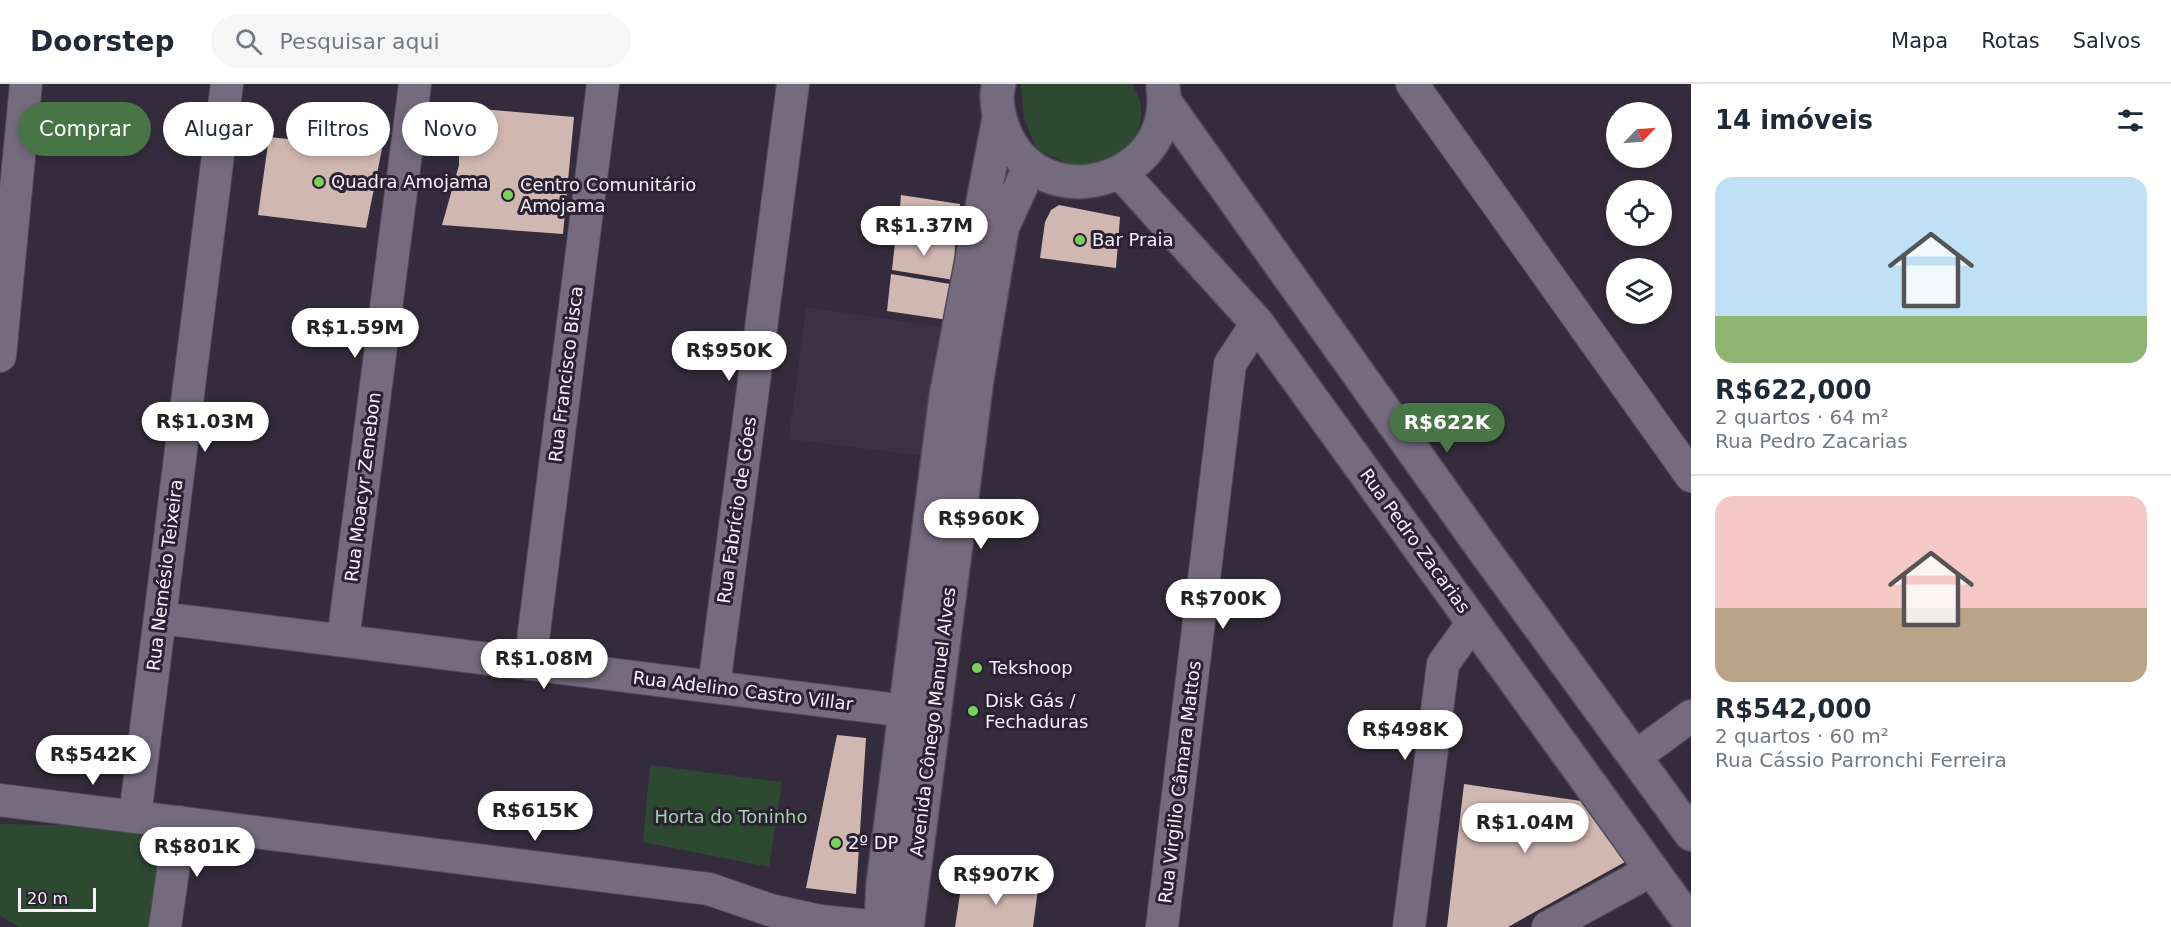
<!DOCTYPE html>
<html lang="pt">
<head>
<meta charset="utf-8">
<style>
	body { margin:0; font-family:"DejaVu Sans",sans-serif; background:#f6f6f7; color:#1f2937; height:100vh; display:flex; flex-direction:column; font-size:22px; white-space:nowrap }
	* { box-sizing:border-box; margin:0 }
	p { font-size:20px; color:#747a83 }
	.icon { flex:none; width:33px; height:33px; fill:none; stroke:currentColor; stroke-width:2; stroke-linecap:round; stroke-linejoin:round }
	.map { position:relative; flex:1; overflow:hidden }
	.details { display:flex; flex-direction:column; background:#fff; width:480px }
	.details>* { flex:none }
	.guide { position:absolute; left:18px; top:18px; width:570px; height:54px; display:flex; gap:12px }
	.needle { width:39px; rotate:65deg }
	.tools { position:absolute; left:1606px; top:18px; display:grid; gap:12px }
	.tools a { display:grid; place-items:center; width:66px; height:66px; border-radius:50%; background:#fff; box-shadow:0 3px 9px #0003; font-size:30px }
	.scale { position:absolute; left:18px; bottom:15px; width:78px; box-sizing:border-box; padding-left:6px; border:3px solid #f6f0fb; border-top:0; font-size:16px; line-height:21px; white-space:nowrap; color:#f6f0fb; -webkit-text-stroke:4px #2a2232; paint-order:stroke }
	.price { position:absolute; translate:-50% -51px; padding:0 14px; border-radius:21px; background:#fff; color:#222; font-size:20px; line-height:39px; filter:drop-shadow(0 2px 3px #0008) }
	.price::after { content:''; position:absolute; left:50%; top:36px; width:18px; height:14px; margin-left:-9px; background:inherit; clip-path:polygon(0 0,100% 0,50% 100%) }
	.price.on { background:#477546; color:#fff }
	ul { padding:0; list-style:none }
	li { display:grid; align-content:center; gap:12px; height:318px; padding:0 24px }
	li+li { border-top:2px solid #e0e1e3 }
	li span { display:grid; place-items:center; height:186px; border-radius:18px; color:#555 }
	li>.icon { margin-inline-start:auto }
	span .icon { width:108px; height:108px; fill:#fffc; stroke-width:1 }
	li b { font-size:26px }
	h2 { display:flex; justify-content:space-between; align-items:center; height:72px; padding:0 24px; font-size:26px }
	.chip { padding:0 21px; border-radius:27px; background:#fff; box-shadow:0 3px 9px #0003; font-size:21px; line-height:54px }
	.chip.on { background:#477546; color:#fff }
	header { display:flex; align-items:center; gap:36px; box-sizing:border-box; height:84px; padding:0 30px; background:#fff; border-bottom:2px solid #e0e1e3 }
	header strong { font-size:28px }
	nav { display:flex; gap:33px; margin-inline-start:auto; font-size:21px }
	.search { width:420px; height:54px; background:#f6f6f7; display:flex; align-items:center; gap:15px; box-sizing:border-box; padding:0 21px; border-radius:33px; color:#747a83; font-size:22px }
	main { display:flex; flex:1; min-height:0 }
	.map>svg:first-child { display:block }
</style>
</head>
<body>
<header>
<strong>Doorstep</strong>
<div class="search"><svg class="icon" aria-label="search" viewBox="0 0 24 24"><circle cx="10" cy="10" r="6"/><path d="M15 15l6 6"/></svg>Pesquisar aqui</div>
<nav><a>Mapa</a><a>Rotas</a><a>Salvos</a></nav>
</header>
<main>
<div class="map">
<svg width="1691" height="843" viewBox="0 0 1691 843">
	<rect width="100%" height="100%" fill="#342c3c"/>
	<path fill="#3d3147" d="M 806,223 L 941,243 L 925,372 L 789,355 Z"/>
	<path fill="#2e4932" d="M 1021,0 L 1132,0 C 1154,36 1134,62 1105,85 L 1073,83 L 1036,64 L 1024,34 Z
		M 650,681 L 782,698 L 769,783 L 643,758 Z
		M 0,740 L 131,742 C 140,749 150,755 154,766 C 164,786 155,821 152,843 L 19,843 L 0,832 Z"/>
	<path fill="#d1b7b2" d="M 459,23 L 574,33 L 563,150 L 442,141 L 459,81 Z
		M 269,53 L 382,65 L 366,144 L 258,131 Z
		M 901,111 L 960,120 L 959,157 L 898,148 Z
		M 1059,121 L 1120,133 L 1116,184 L 1040,174 L 1045,138 L 1051,126 Z
		M 896,149 L 955,159 L 954,196 L 892,186 Z
		M 891,190 L 950,200 L 948,236 L 887,227 Z
		M 837,651 L 866,654 L 856,810 L 806,804 Z
		M 1464,700 L 1595,719 L 1634,773 L 1508,843 L 1447,843 Z
		M 962,797 L 1038,805 L 1033,843 L 955,843 Z"/>
	<g fill="none" stroke-linecap="round" stroke-linejoin="round">
		<g stroke="#504957" stroke-width="34">
			<path id="minor" d="M 1412,0 L 1691,392
				M 0,272 L 26,0
				M 160,534 L 930,630
				M 343,556 L 415,0
				M 530,580 L 603,0
				M 714,602 L 793,0
				M 1635,673 L 1691,632
				M 0,716 L 709,805 L 770,826 L 820,837 L 880,843
				M 135,732 L 227,0
				M 165,843 L 180,738
				M 1162,843 L 1230,280 L 1257,239
				M 1409,843 L 1443,580 L 1473,538
				M 1548,843 L 1652,786"/>
		</g>
		<g stroke="#504957" stroke-width="36">
			<path id="tertiary" d="M 999,0 C 994,16 999,34 1005,49 C 1043,136 1177,97 1163,4
				M 1165,18 L 1481,462 L 1691,750
				M 1121,89 L 1257,239 L 1691,840
				M 881,843 L 883,800 L 946,312 L 999,34
				M 907,843 L 977,295 L 1002,144 L 1030,82"/>
		</g>
		<use href="#minor" stroke="#746b7e" stroke-width="32"/>
		<use href="#tertiary" stroke="#746b7e" stroke-width="33"/>
	</g>
	<g fill="#77d259" stroke="#2a2232" stroke-width="2">
		<circle cx="319" cy="98" r="6"/>
		<circle cx="508" cy="111" r="6"/>
		<circle cx="1080" cy="156" r="6"/>
		<circle cx="977" cy="584" r="6"/>
		<circle cx="973" cy="627" r="6"/>
		<circle cx="836" cy="759" r="6"/>
	</g>
	<g text-anchor="middle" stroke-width="6" stroke-linejoin="round" paint-order="stroke">
		<g font-size="18" fill="#f6f0fb" stroke="#2a2232" text-anchor="start">
			<text x="331" y="104">Quadra Amojama</text>
			<text x="520" y="107">Centro Comunitário<tspan x="520" dy="21">Amojama</tspan></text>
			<text x="1092" y="162">Bar Praia</text>
			<text x="989" y="590">Tekshoop</text>
			<text x="985" y="623">Disk Gás /<tspan x="985" dy="21">Fechaduras</tspan></text>
			<text x="848" y="765">2º DP</text>
		</g>
		<g font-size="18" fill="#f6f0fb" stroke="#2a2232">
			<text transform="translate(566 290) rotate(-83)" y="6">Rua Francisco Bisca</text>
			<text transform="translate(363 403) rotate(-83)" y="6">Rua Moacyr Zenebon</text>
			<text transform="translate(737 426) rotate(-82)" y="6">Rua Fabrício de Góes</text>
			<text transform="translate(1415 457) rotate(54)" y="6">Rua Pedro Zacarias</text>
			<text transform="translate(165 491) rotate(-83)" y="6">Rua Nemésio Teixeira</text>
			<text transform="translate(743 607) rotate(7)" y="6">Rua Adelino Castro Villar</text>
			<text transform="translate(933 638) rotate(-83)" y="6">Avenida Cônego Manuel Alves</text>
			<text transform="translate(1180 698) rotate(-83)" y="6">Rua Virgilio Câmara Mattos</text>
		</g>
		<g font-size="18" fill="#a0d4a8" stroke="#2a2232">
			<text x="731" y="739">Horta do Toninho</text>
		</g>
	</g>
</svg>
<div class="tools">
<a><svg class="needle" viewBox="-14 -14 28 28"><path d="M0-13l5 13h-10z" fill="#e53935"/><path d="M0 13l5-13h-10z" fill="#747a83"/></svg></a>
<a><svg class="icon" aria-label="locate" viewBox="0 0 24 24"><circle cx="12" cy="12" r="6"/><path d="M12 2v4M12 18v4M2 12h4M18 12h4"/></svg></a>
<a><svg class="icon" aria-label="layers" viewBox="0 0 24 24"><path d="M12 4l9 5-9 5-9-5zM3 14l9 5 9-5"/></svg></a>
</div>
<div class="scale">20 m</div>
<b class="price" style="left:924px;top:173px">R$1.37M</b>
<b class="price" style="left:355px;top:275px">R$1.59M</b>
<b class="price" style="left:729px;top:298px">R$950K</b>
<b class="price" style="left:205px;top:369px">R$1.03M</b>
<b class="price on" style="left:1447px;top:370px">R$622K</b>
<b class="price" style="left:981px;top:466px">R$960K</b>
<b class="price" style="left:1223px;top:546px">R$700K</b>
<b class="price" style="left:544px;top:606px">R$1.08M</b>
<b class="price" style="left:1405px;top:677px">R$498K</b>
<b class="price" style="left:93px;top:702px">R$542K</b>
<b class="price" style="left:535px;top:758px">R$615K</b>
<b class="price" style="left:1525px;top:770px">R$1.04M</b>
<b class="price" style="left:197px;top:794px">R$801K</b>
<b class="price" style="left:996px;top:822px">R$907K</b>
<div class="guide">
<a class="chip on">Comprar</a>
<a class="chip">Alugar</a>
<a class="chip">Filtros</a>
<a class="chip">Novo</a>
</div>
</div>
<section class="details">
<h2>14 imóveis<svg class="icon" aria-label="filters" viewBox="0 0 24 24"><path d="M4 7h16M4 17h16"/><circle cx="9" cy="7" r="2"/><circle cx="15" cy="17" r="2"/></svg></h2>
<ul>
<li><span style="background:linear-gradient(#bfe0f5 75%,#8fb573 0)"><svg class="icon" aria-label="home" viewBox="0 0 24 24"><path d="M3 11l9-7 9 7M6 9v11h12V9"/></svg></span><div><b>R$622,000</b><p>2 quartos · 64 m²</p><p>Rua Pedro Zacarias</p></div></li>
<li><span style="background:linear-gradient(#f6c9c9 60%,#b9a48a 0)"><svg class="icon" aria-label="home" viewBox="0 0 24 24"><path d="M3 11l9-7 9 7M6 9v11h12V9"/></svg></span><div><b>R$542,000</b><p>2 quartos · 60 m²</p><p>Rua Cássio Parronchi Ferreira</p></div></li>
</ul>
</section>
</main>
</body>
</html>
